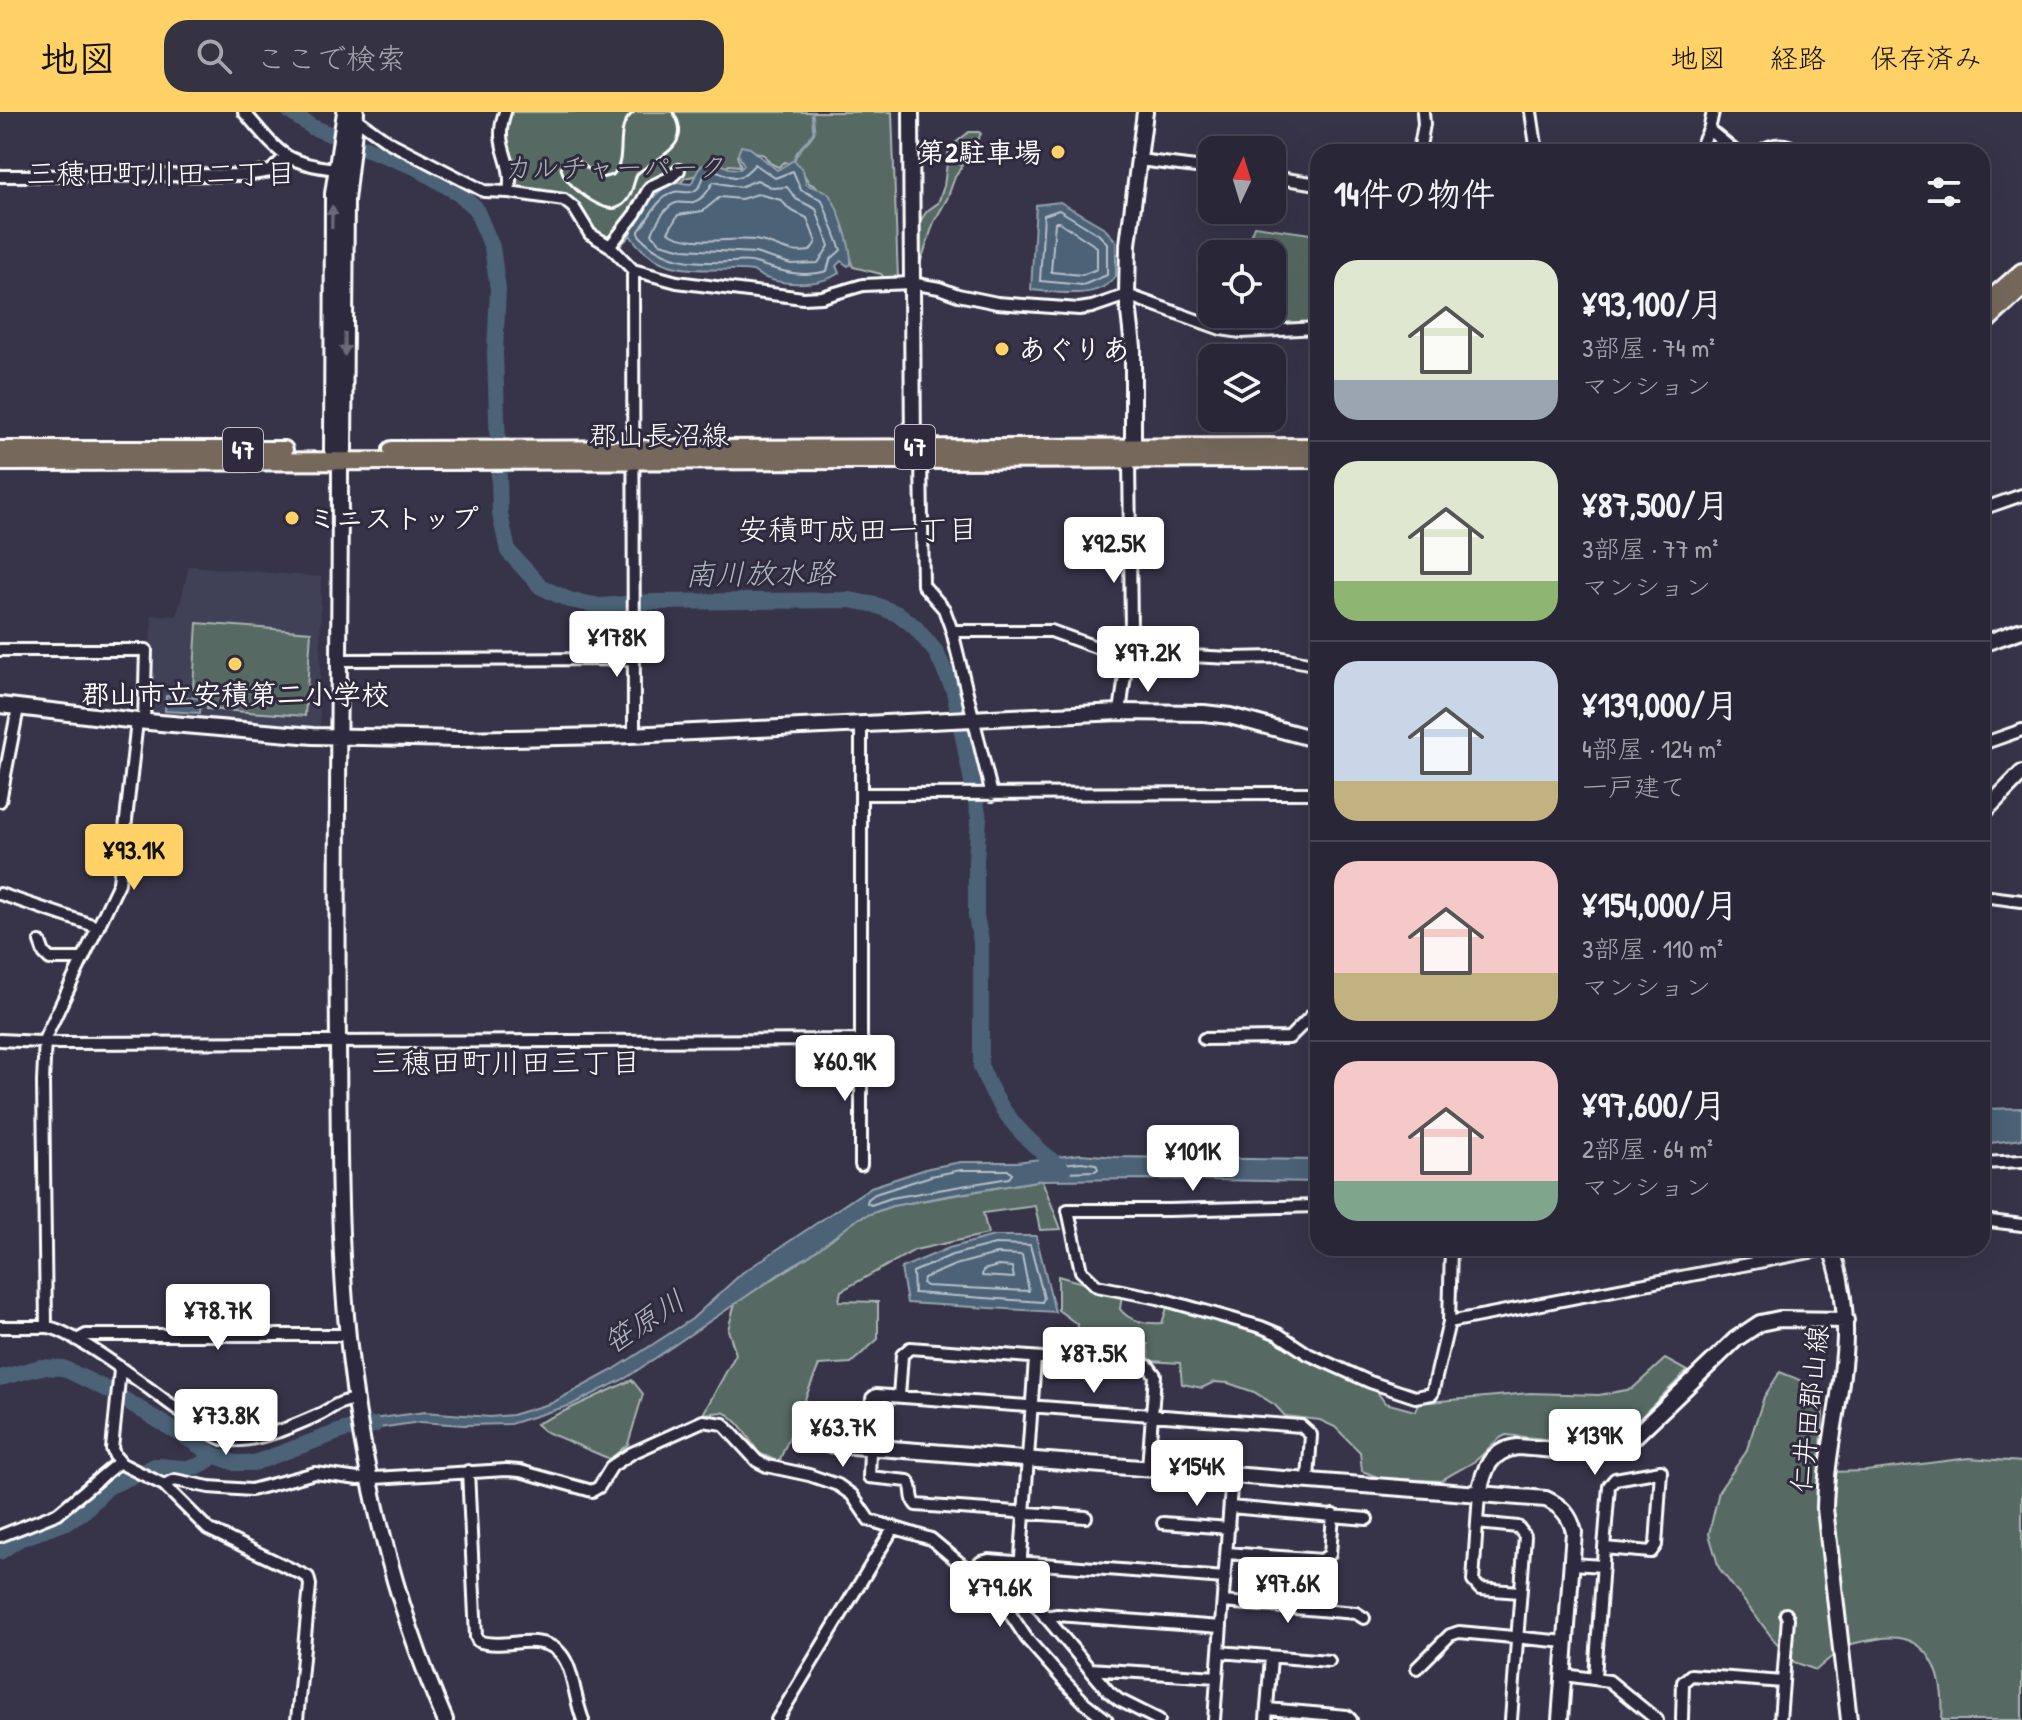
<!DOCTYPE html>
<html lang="ja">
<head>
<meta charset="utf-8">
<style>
	body { margin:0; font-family:"Patrick Hand","Klee One",sans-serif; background:#353342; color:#f1f3f6; height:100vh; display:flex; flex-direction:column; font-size:30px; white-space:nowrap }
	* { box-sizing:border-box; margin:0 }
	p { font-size:26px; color:#a5a5ad }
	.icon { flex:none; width:44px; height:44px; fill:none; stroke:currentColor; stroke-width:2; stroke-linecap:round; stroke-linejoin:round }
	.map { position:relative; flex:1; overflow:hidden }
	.panel { position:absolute; left:1310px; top:32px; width:680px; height:1112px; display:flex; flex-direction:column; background:#292737; border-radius:24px; box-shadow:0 8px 32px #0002,0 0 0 2px #454452 }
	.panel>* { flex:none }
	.needle { width:52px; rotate:4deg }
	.controls { position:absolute; left:1198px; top:24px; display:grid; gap:16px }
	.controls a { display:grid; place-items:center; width:88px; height:88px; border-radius:16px; background:#292737; box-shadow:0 8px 32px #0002,0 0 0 2px #454452; font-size:40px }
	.price { position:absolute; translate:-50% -68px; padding:0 18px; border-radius:8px; background:#fff; color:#222; font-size:26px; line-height:52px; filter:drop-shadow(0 2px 4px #0008) }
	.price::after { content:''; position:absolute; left:50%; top:48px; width:24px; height:18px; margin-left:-12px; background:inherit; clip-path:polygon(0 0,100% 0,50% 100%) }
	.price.current { background:#ffd166; color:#111 }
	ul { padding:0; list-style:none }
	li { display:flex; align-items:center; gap:24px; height:200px; padding:0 24px }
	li+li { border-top:2px solid #454452 }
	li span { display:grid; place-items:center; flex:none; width:224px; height:160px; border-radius:24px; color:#555 }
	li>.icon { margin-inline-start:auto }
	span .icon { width:96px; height:96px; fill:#fffc; stroke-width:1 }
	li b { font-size:34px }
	h2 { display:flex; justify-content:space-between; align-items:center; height:96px; padding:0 24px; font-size:34px }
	header { display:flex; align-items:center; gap:48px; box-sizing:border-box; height:112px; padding:0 40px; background:#ffd166; color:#111 }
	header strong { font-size:38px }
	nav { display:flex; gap:44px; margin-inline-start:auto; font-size:28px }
	.search { width:560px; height:72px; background:#353342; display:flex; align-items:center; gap:20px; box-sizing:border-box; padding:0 28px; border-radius:24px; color:#a5a5ad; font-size:30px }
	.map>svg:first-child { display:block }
</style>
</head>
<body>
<header>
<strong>地図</strong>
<div class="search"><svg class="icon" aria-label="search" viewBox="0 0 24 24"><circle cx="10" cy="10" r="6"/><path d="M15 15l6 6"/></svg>ここで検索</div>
<nav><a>地図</a><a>経路</a><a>保存済み</a></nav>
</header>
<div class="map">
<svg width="2022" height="1608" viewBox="0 0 2022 1608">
	<rect width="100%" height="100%" fill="#373449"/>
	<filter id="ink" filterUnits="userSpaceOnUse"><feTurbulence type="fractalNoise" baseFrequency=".0125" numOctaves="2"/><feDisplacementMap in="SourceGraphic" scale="16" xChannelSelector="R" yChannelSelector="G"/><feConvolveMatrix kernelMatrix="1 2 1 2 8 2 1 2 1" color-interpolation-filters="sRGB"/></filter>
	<g filter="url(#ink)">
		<path fill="#413f57" d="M 189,454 L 321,465 L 320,616 L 146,600 L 152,503 L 177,504 Z"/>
		<path fill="#566a64" stroke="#aab4b2" stroke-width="2" d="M 507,0 L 892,0 L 898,167 L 885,167 L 881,162 L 853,155 C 844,130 834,81 809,71 C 803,59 797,55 785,50 L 778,55 L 770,51 L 764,43 L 745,36 L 737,44 L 741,54 L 729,53 L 724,57 L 685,66 L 619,135 L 597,123 L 581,98 L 515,77 L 513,54 L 505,39 Z
			M 969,20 L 979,20 L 981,22 L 955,65 L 947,87 L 934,110 L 921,149 L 917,148 L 919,111 L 927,99 L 938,91 L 944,74 L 949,36 Z
			M 1254,114 L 1318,123 L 1318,215 L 1230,216 L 1231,202 L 1272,202 L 1272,142 L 1243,142 Z
			M 197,511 L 311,520 L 305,604 L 207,597 L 208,578 L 193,576 Z
			M 1042,1068 L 1061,1117 L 1040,1118 L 1035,1094 L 983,1101 L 988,1122 L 915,1138 L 841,1179 L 839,1189 L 878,1190 L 878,1227 L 851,1251 L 819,1253 L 779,1350 L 759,1341 L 739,1312 L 729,1303 L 723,1300 L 703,1302 L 736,1242 L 728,1218 L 735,1191 L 809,1144 L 859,1106 L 892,1094 Z
			M 1058,1164 L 1122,1182 L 1120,1197 C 1129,1210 1148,1212 1162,1211 L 1168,1193 L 1265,1220 L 1302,1242 L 1375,1277 L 1385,1291 L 1415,1299 L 1418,1291 L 1530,1281 L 1599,1283 L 1632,1277 L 1665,1247 L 1687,1259 L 1622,1324 L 1595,1332 L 1506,1323 C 1493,1328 1486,1341 1475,1349 C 1464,1356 1452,1361 1441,1369 L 1380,1366 L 1362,1359 L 1360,1340 L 1335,1315 L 1320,1308 L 1285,1304 L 1275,1293 L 1254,1280 L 1228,1271 L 1214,1270 L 1202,1276 L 1182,1272 L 1180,1251 L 1149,1249 L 1148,1232 L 1116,1230 L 1108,1241 L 1086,1238 L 1077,1212 L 1058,1198 Z
			M 1780,1260 C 1791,1265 1807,1269 1815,1279 C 1834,1301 1810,1334 1830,1360 L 1866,1359 L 1969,1346 L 2022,1350 L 2022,1608 L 1942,1608 C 1945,1564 1931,1517 1877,1527 C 1867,1529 1855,1530 1846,1534 C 1836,1540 1826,1550 1816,1558 L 1794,1550 L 1774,1528 L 1719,1456 L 1709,1422 L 1719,1379 L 1746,1340 L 1764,1285 Z
			M 632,1268 L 643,1282 L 628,1332 L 610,1347 L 544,1319 L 536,1312 Z"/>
		<path fill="#4c6277" stroke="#94a1ad" stroke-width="2" d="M 741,34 L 750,36 L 777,58 L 794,48 L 803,58 L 806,72 C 812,76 819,76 825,79 C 837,86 852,138 851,152 L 848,154 L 841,149 L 836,154 L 839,161 C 819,175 774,175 753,159 C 706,153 662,170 630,123 C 633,108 661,70 678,70 C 683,71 687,72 691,72 C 699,58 697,51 717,50 L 729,56 L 740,57 L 744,53 L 738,42 Z
			M 1060,90 L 1103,115 L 1116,129 L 1116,164 C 1098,189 1057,180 1031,178 L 1036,93 Z
			M 166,584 L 201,586 L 200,601 L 165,599 Z
			M 2022,996 L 2022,1027 L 1982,1032 L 1982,997 Z
			M 1081,1042 L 1115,1045 L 1318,1048 L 1318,1070 L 1156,1067 L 1042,1068 L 946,1084 L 892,1094 L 859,1106 L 809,1144 L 788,1156 L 626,1266 L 571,1293 L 510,1312 L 464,1313 L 420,1310 L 365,1318 L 364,1308 L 425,1300 L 490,1305 L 512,1303 L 552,1291 L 613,1258 L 692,1207 L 742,1161 L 871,1075 L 929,1056 L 961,1050 L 1016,1050 Z
			M 994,1124 L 1036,1124 L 1055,1200 L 907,1191 L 901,1156 L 949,1136 Z"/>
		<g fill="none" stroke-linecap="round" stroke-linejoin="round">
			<path stroke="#b7c0c9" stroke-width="2" d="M 755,52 L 775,66 L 793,59 L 801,78 L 822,88 L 841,138 L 830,148 L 827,159 C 801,167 779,158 755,151 C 747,148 738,150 730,150 C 694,151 664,151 639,123 L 639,119 C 648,107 658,85 674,80 C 682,78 691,84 698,76 C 704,70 701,65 707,60 L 715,58 C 737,67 739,70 755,52 Z
				M 757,68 L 773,76 L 787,75 L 796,87 L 816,97 L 829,134 L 818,151 L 791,152 L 755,141 L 683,137 L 660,131 L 652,122 C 655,113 665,94 676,91 C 677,90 688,91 689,91 C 702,89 708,80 713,70 L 740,75 Z
				M 758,82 L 781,88 L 790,98 L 807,106 L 816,130 L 810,139 C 787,143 776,131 755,128 C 728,125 693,135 668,120 L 678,103 L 703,99 L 720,85 L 741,87 Z
				M 1059,98 L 1098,122 L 1107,131 L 1107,163 L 1083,173 L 1040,169 L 1044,103 Z
				M 1055,110 L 1059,110 L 1097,135 L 1097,157 L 1082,163 L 1051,160 Z
				M 1081,1050 L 1096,1052 L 1098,1057 L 1095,1059 L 1064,1060 L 1061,1057 L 1063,1052 Z
				M 961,1058 L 1008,1058 L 1012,1062 L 1009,1066 L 891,1086 L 871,1093 L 867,1091 L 868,1087 L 875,1082 L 931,1064 Z
				M 995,1132 L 1030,1133 L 1044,1186 L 1042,1190 L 914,1181 L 913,1160 L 952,1143 Z
				M 996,1142 L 1022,1143 L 1029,1179 L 926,1174 L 922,1171 L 924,1166 L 955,1153 Z
				M 998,1154 L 1012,1155 L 1014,1166 L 982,1164 L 983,1158 Z"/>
			<path stroke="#94a1ad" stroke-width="3" d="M 794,48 C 797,36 808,31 814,20 L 812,0"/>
			<path stroke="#4c6277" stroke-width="16" d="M 290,0 L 312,15 L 330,22
				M 363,35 L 415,55 L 458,81 L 475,95 L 492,135 L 498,177 L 495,241 L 500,402 L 508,439 L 541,475 L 569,488 L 600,494 L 651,490 L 850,488 L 876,493 L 900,503 L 915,515 L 936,540 L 954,579 L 979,706 L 976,748 L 976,805 L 981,829 L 981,955 C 999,1002 1025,1027 1063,1058
				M 0,1266 L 41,1255 L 63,1256 L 114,1281 L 214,1343 L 235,1351 L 254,1351 L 344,1318 L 374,1313
				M 0,1440 L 19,1427 L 67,1410 L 84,1399 L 108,1375 L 149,1357 L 155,1354 C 180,1354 194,1363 214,1343"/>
			<g stroke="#fff" stroke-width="16">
				<path id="street" d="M 244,0 C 279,40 282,51 336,57
					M 1531,0 L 1537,40
					M 355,6 L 389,30 L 484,79 L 509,80 C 515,46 492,36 505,0
					M 1709,18 L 1736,40
					M 1419,40 L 1424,12 L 1423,0
					M 1698,40 L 1709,18 L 1713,0
					M 1759,40 C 1774,30 1786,30 1801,40
					M 1139,48 L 1212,57
					M 0,64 L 245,63 L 271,59 L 286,44
					M 1272,65 L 1318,72
					M 509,80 L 564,88 L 574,96 L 590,122 L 610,134 L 633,158 L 677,170 L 803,186 L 822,185 L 863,173 L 911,171 L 939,176 L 958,183 L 997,191 L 1079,197 L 1092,195 L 1127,183 L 1221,217 L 1241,220 L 1318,216
					M 610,134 L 635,102 L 650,75 L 671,65 L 679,58
					M 633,158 L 634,623
					M 921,347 L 923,473 L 944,497 L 952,519 L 992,683
					M 1982,397 L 2022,383
					M 952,519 L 1051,519 L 1104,538 L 1128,541 L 1231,546 L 1278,545 L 1318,553
					M 0,538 L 146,538 L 144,610
					M 340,548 L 634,547
					M 1120,600 L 1131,519 L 1129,347
					M 137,609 L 119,771 L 45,926 L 43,970 L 46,1215 C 71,1215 163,1288 190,1306 C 201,1314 214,1326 227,1328 C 255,1331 291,1315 316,1304 C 330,1298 339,1288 355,1288
					M 1982,632 L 2022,618
					M 861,682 L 1318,681
					M 0,689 L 18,596
					M 0,782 L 98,815
					M 1982,784 L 2022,789
					M 40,830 L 44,841 L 50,847 L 82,847
					M 1204,927 L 1289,926 L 1318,897
					M 0,928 L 60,931 L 862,928
					M 1982,1051 L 2022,1049
					M 861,1053 L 861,612
					M 1318,1094 L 1168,1098 L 1068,1098 L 1081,1159 L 1097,1174 L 1158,1186 L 1261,1215 L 1278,1222 L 1308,1242 L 1370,1270 L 1415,1285 L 1432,1282 L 1449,1210 L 1451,1136
					M 1982,1108 L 2022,1113
					M 1449,1210 L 1831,1136
					M 0,1215 L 46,1215
					M 77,1228 L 86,1223 L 347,1223
					M 1035,1247 L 1019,1473 L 1109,1580 L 1119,1588 L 1159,1608
					M 120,1258 L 112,1337 L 115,1344 L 122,1352 L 164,1373 L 208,1417 L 308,1465 L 310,1473 L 297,1608
					M 899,1284 L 902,1243 L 910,1236 L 1148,1254 L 1155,1263 L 1148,1356
					M 468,1359 L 476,1525 L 478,1529 C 492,1534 508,1531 522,1530 C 577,1526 568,1569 583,1608
					M 164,1373 L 175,1368 L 209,1375 L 251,1378 L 315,1361 L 358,1367 L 506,1358 L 520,1359 L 592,1379 L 599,1375 L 612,1354 L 632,1341 L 703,1309 L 723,1312 L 757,1349 L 767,1354 L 809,1363 L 838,1373 L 852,1383 L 869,1408 L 931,1427 L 997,1482 L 1027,1527 L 1065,1570 L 1085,1591 L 1107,1608
					M 1479,1381 L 1473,1469 L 1480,1477 L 1520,1480
					M 1230,1395 L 1367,1407
					M 1086,1405 L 916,1393 C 909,1385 915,1376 908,1369 L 869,1365 L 872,1286 L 876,1283 L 1301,1314 L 1311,1323 L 1308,1367
					M 1163,1411 L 1229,1416
					M 1477,1411 L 1518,1415 L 1525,1424 L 1511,1608
					M 0,1424 L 58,1401 L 119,1350
					M 1227,1441 L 1322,1448 L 1330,1442 L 1333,1403
					M 1572,1452 L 1603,1454
					M 971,1460 L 981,1450 L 989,1448 L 1225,1466
					M 1223,1490 L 1356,1501 L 1364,1506
					M 1045,1505 L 1057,1503 L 1221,1515
					M 1219,1540 L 1329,1549
					M 1417,1556 L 1450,1523 L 1459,1520 L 1566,1530
					M 1089,1557 L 1217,1565
					M 1564,1563 L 1609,1569 L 1657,1608
					M 1595,1565 L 1604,1436 L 1651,1440 L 1656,1433 L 1661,1359 L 1615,1367 L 1609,1374 L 1604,1436
					M 1267,1597 L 1347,1604 L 1351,1608
					M 777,1608 L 894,1415
					M 1214,1608 L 1232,1362
					M 1266,1608 L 1271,1545
					M 1682,1608 L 1683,1570 L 1691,1563 L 1783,1570
					M 1780,1608 L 1788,1506 L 1786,1502"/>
			</g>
			<g stroke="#fff" stroke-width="20">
				<path id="secondary" d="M 356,0 L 346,88 L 344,338 L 340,349 C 340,543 336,737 338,931 C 339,1029 338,1127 348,1225 C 361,1355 393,1488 445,1608
					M 911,0 L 913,347
					M 1133,346 L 1133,235 L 1127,183 L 1128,132 L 1145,0
					M 340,349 L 332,338 L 333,82 L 345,0
					M 1982,532 L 2022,518
					M 0,593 L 137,609 L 313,624 L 460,627 L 609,624 L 1120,600 L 1204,601 L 1230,604 L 1318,628
					M 1982,702 L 2022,661
					M 1831,1136 C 1865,1230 1827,1303 1825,1396 L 1849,1608
					M 826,1332 L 1546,1387 C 1561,1394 1570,1403 1574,1420 L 1560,1608
					M 1479,1381 C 1484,1357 1490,1339 1517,1335 C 1556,1337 1596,1346 1632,1327 L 1736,1227 L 1760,1211 L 1779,1207 L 1846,1208"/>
			</g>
			<g stroke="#fff" stroke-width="22">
				<path id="primary" d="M 1982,195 L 2022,160
					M 1982,213 L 2022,176
					M 0,338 L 284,338
					M 392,338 L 1318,335
					M 0,350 L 1318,347"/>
			</g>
			<use href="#street" stroke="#2f2a3d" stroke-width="10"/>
			<use href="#secondary" stroke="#2f2a3d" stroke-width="14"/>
			<use href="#primary" stroke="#76695c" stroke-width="16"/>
			<path stroke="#fff" stroke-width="3" d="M 634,0 C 612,16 629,45 613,63 L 601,66 L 575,47 L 568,48 L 561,55 C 561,71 605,104 619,95 C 632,88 632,75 637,62 C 657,45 695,34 673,0"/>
		</g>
		<defs><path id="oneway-solid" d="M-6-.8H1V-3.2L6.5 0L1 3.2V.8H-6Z" transform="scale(2)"/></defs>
		<g fill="#6d6a77">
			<use href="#oneway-solid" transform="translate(332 105) rotate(-89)"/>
			<use href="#oneway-solid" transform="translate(345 232) rotate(90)"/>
		</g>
	</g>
	<g fill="#ffd166" stroke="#2f2a3d" stroke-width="3">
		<circle cx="1058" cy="40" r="8"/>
		<circle cx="1002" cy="237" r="8"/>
		<circle cx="292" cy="406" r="8"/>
		<circle cx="235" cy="552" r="8"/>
	</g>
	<g text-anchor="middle" stroke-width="6" stroke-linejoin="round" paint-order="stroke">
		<g fill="#2f2a3d" stroke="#c1bfc5" stroke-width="2">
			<rect x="895" y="313" width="40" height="44" rx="6"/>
			<rect x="223" y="316" width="40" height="44" rx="6"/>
		</g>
		<g font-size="26" font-weight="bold" fill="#fff">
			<text x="915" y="344">47</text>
			<text x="243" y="347">47</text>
		</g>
		<g font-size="28" font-weight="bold" fill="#fff" stroke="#2f2a3d" text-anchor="start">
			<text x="1042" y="50" text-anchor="end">第2駐車場</text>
			<text x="1018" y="247">あぐりあ</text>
			<text x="308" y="416">ミニストップ</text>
			<text x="235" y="592" text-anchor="middle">郡山市立安積第二小学校</text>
		</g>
		<g font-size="28" fill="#aab4b2" stroke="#2f2a3d">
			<text x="616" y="65">カルチャーパーク</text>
		</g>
		<g font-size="28" fill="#fff" stroke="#2f2a3d">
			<text x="659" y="333">郡山長沼線</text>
			<text transform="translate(1809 1297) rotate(-84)" y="10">仁井田郡山線</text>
		</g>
		<g font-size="30" fill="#fff" stroke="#2f2a3d">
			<text x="161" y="72">三穂田町川田二丁目</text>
			<text x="858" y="428">安積町成田一丁目</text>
			<text x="506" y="961">三穂田町川田三丁目</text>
		</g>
		<g font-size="30" font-style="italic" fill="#aeb8c2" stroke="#2f2a3d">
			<text transform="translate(760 462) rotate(-1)" y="10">南川放水路</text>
			<text transform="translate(644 1210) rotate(-33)" y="10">笹原川</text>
		</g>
	</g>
</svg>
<div class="controls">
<a><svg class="needle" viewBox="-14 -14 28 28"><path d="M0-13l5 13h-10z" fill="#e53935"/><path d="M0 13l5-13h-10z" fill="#a5a5ad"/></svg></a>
<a><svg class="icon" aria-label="locate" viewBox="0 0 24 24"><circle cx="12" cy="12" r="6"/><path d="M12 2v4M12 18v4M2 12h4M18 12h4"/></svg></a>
<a><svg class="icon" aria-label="layers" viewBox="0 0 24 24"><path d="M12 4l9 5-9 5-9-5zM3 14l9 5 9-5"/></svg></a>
</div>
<b class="price" style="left:1114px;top:473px">¥92.5K</b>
<b class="price" style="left:617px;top:567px">¥178K</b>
<b class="price" style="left:1148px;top:582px">¥97.2K</b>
<b class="price current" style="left:134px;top:780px">¥93.1K</b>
<b class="price" style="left:845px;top:991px">¥60.9K</b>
<b class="price" style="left:1193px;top:1081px">¥101K</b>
<b class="price" style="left:218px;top:1240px">¥78.7K</b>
<b class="price" style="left:1094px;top:1283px">¥87.5K</b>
<b class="price" style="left:226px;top:1345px">¥73.8K</b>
<b class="price" style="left:843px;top:1357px">¥63.7K</b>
<b class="price" style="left:1595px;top:1365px">¥139K</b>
<b class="price" style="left:1197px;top:1396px">¥154K</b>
<b class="price" style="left:1288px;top:1513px">¥97.6K</b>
<b class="price" style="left:1000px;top:1517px">¥79.6K</b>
<section class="panel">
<h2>14件の物件<svg class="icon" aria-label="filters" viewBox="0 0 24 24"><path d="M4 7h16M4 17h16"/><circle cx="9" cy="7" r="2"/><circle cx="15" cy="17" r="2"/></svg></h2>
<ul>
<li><span style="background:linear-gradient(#dfe7d0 75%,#9aa5b1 0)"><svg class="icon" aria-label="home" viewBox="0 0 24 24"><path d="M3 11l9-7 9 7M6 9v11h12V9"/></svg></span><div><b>¥93,100/月</b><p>3部屋 · 74 m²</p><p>マンション</p></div></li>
<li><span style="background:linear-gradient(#dfe7d0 75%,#8fb573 0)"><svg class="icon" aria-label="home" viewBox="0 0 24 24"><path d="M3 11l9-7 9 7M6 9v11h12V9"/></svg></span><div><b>¥87,500/月</b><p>3部屋 · 77 m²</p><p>マンション</p></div></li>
<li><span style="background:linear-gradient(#c9d6e8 75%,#c2b280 0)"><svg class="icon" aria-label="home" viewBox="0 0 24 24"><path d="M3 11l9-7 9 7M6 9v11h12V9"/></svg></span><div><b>¥139,000/月</b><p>4部屋 · 124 m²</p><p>一戸建て</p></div></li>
<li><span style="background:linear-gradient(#f6c9c9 70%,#c2b280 0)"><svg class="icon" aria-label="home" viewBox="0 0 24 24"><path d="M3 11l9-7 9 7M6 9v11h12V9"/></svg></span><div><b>¥154,000/月</b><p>3部屋 · 110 m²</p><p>マンション</p></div></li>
<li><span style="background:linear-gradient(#f6c9c9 75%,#7fa58c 0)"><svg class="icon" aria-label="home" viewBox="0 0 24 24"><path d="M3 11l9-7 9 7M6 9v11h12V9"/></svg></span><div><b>¥97,600/月</b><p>2部屋 · 64 m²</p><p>マンション</p></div></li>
</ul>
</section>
</div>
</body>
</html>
